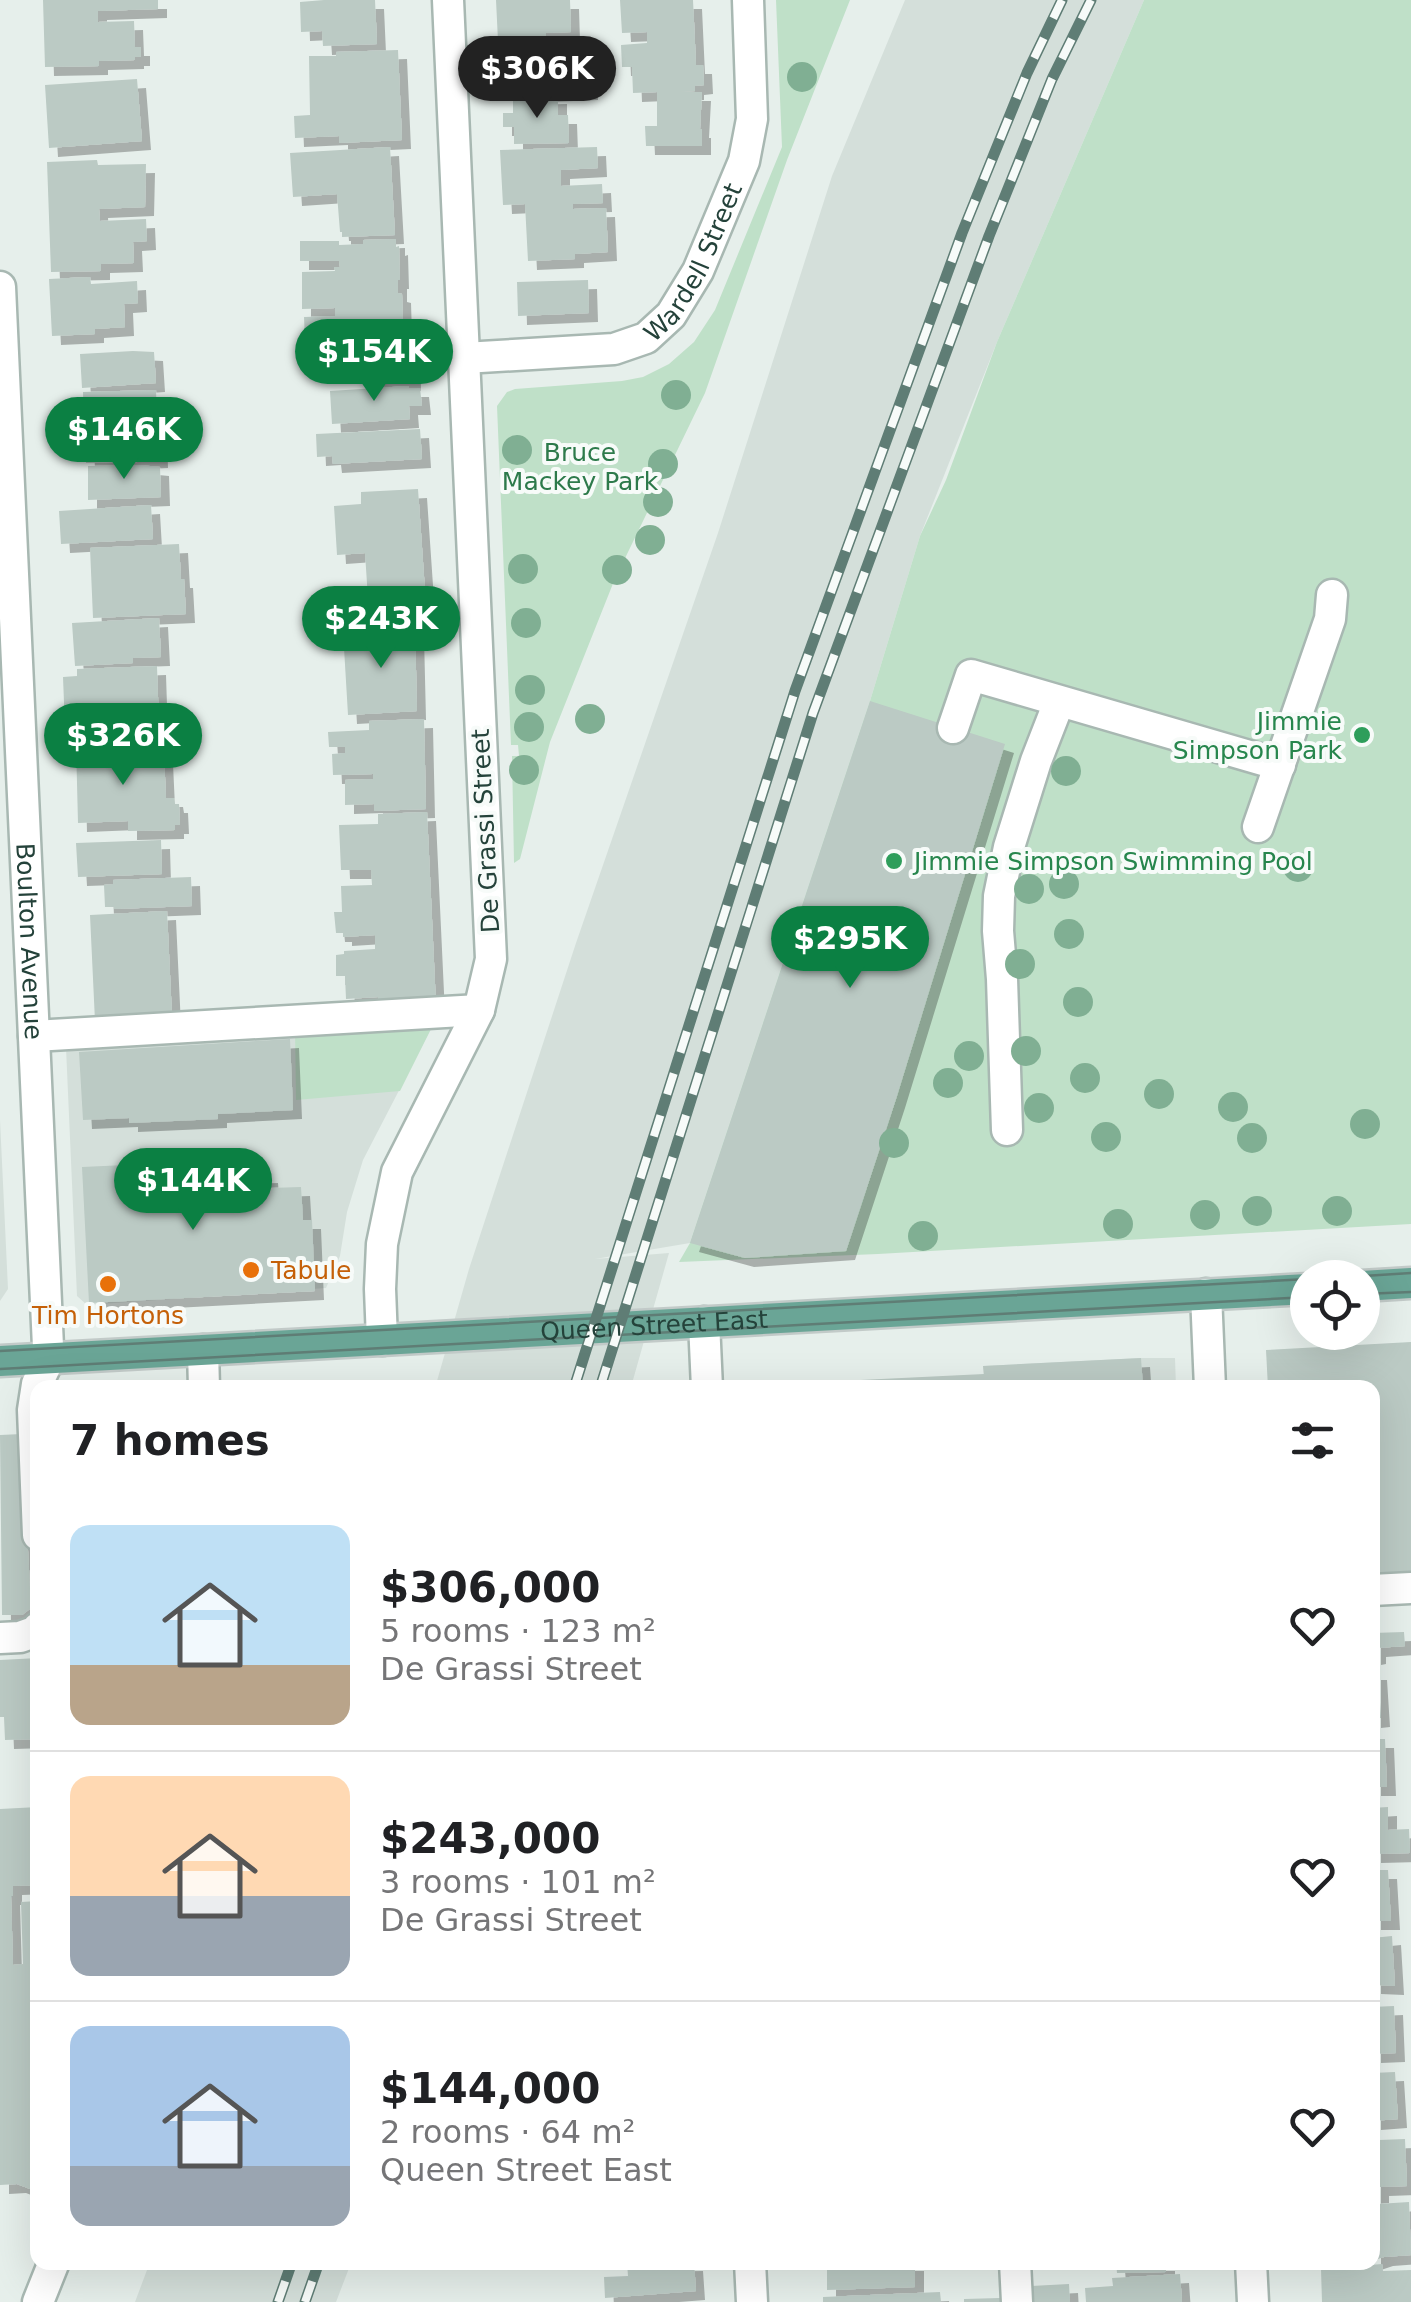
<!DOCTYPE html>
<html lang="en">
<head>
<meta charset="utf-8">
<style>
	body { margin:0; font-family:"DejaVu Sans",sans-serif; background:#f6f6f6; color:#202124; height:100vh; display:flex; flex-direction:column; font-size:38px; white-space:nowrap }
	* { box-sizing:border-box; margin:0 }
	p { font-size:32px; color:#757577 }
	.icon { flex:none; width:55px; height:55px; fill:none; stroke:currentColor; stroke-width:2; stroke-linecap:round; stroke-linejoin:round }
	.map { position:relative; flex:1; overflow:hidden }
	.side { position:absolute; left:30px; top:1380px; width:1350px; height:890px; display:flex; flex-direction:column; background:#fff; border-radius:20px; box-shadow:0 10px 40px #0002 }
	.side>* { flex:none }
	.buttons { position:absolute; left:1290px; top:1260px; display:grid; gap:20px }
	.buttons a { display:grid; place-items:center; width:90px; height:90px; border-radius:50%; background:#fff; box-shadow:0 10px 40px #0002; font-size:50px }
	.price { position:absolute; translate:-50% -85px; padding:0 22px; border-radius:35px; background:#0b8043; color:#fff; font-size:32px; line-height:65px; filter:drop-shadow(0 2px 5px #0008) }
	.price::after { content:''; position:absolute; left:50%; top:60px; width:30px; height:22px; margin-left:-15px; background:inherit; clip-path:polygon(0 0,100% 0,50% 100%) }
	.price.active { background:#222; color:#fff }
	ul { padding:0; list-style:none }
	li { display:flex; align-items:center; gap:30px; height:250px; padding:0 40px }
	li+li { border-top:2px solid #e0e0e0 }
	li span { display:grid; place-items:center; flex:none; width:280px; height:200px; border-radius:20px; color:#555 }
	li>.icon { margin-inline-start:auto }
	span .icon { width:120px; height:120px; fill:#fffc; stroke-width:1 }
	li b { font-size:42px }
	h2 { display:flex; justify-content:space-between; align-items:center; height:120px; padding:0 40px; font-size:42px }
	.map>svg:first-child { display:block }
</style>
</head>
<body>
<div class="map">
<svg width="1411" height="2302" viewBox="0 0 1411 2302">
	<defs>
		<filter id="shadow"><feDropShadow dx="9" dy="9" stdDeviation="0" flood-color="#0004"/></filter>
	</defs>
	<rect width="100%" height="100%" fill="#e6efeb"/>
	<path fill="#d4dfda" d="M 905,0 L 1144,0 L 997,342 L 920,536 L 870,701 L 690,1243 L 595,1259 L 669,1253 L 631,1387 L 435,1388 L 469,1269 L 576,943 L 718,533 L 832,176 Z
		M 436,1019 L 363,1160 L 347,1212 L 340,1256 L 326,1288 L 87,1305 L 77,1296 L 65,1025 Z
		M 0,1120 L 8,1289 L 0,1301 Z
		M 1141,1358 L 1175,1358 L 1176,1387 L 984,1387 L 983,1366 Z
		M 150,2262 L 351,2262 L 351,2263 L 336,2302 L 135,2302 Z"/>
	<path fill="#bfe0c8" d="M 776,0 L 850,0 L 787,160 L 705,393 L 614,581 L 550,742 L 520,859 L 514,863 L 512,756 L 519,756 L 518,745 L 511,745 L 497,406 L 507,392 L 515,389 L 622,381 L 643,377 L 669,364 L 694,342 L 715,310 L 782,147 Z
		M 1144,0 L 1411,0 L 1411,1224 L 878,1254 L 679,1262 L 690,1243 L 870,701 L 920,536 L 946,480 L 997,342 Z
		M 436,1019 L 400,1091 L 296,1100 L 295,1027 Z"/>
	<path fill="#bbcac4" filter="url(#shadow)" d="M 43,0 L 158,0 L 158,9 L 98,11 L 98,22 L 134,21 L 135,47 L 141,47 L 141,57 L 135,57 L 135,60 L 99,61 L 99,66 L 45,67 Z
		M 324,0 L 375,0 L 377,44 L 323,46 L 322,31 L 301,32 L 300,2 Z
		M 496,0 L 570,0 L 571,32 L 546,33 L 546,40 L 564,39 L 564,45 L 589,45 L 589,91 L 516,94 L 515,41 L 498,41 Z
		M 620,0 L 693,0 L 696,65 L 703,65 L 704,85 L 695,86 L 695,91 L 681,92 L 702,92 L 700,129 L 702,129 L 702,146 L 646,146 L 645,126 L 657,126 L 657,92 L 633,93 L 632,67 L 622,67 L 621,45 L 647,43 L 647,32 L 622,33 Z
		M 398,50 L 402,140 L 339,143 L 339,136 L 295,138 L 294,116 L 310,115 L 309,56 L 336,56 L 336,52 Z
		M 137,79 L 142,141 L 49,148 L 45,85 Z
		M 558,95 L 558,115 L 568,115 L 569,143 L 514,144 L 514,127 L 503,127 L 503,113 L 513,113 L 513,96 Z
		M 390,147 L 395,235 L 342,237 L 342,232 L 340,232 L 337,194 L 293,197 L 290,153 Z
		M 597,147 L 598,168 L 561,170 L 561,186 L 602,184 L 603,203 L 573,204 L 573,209 L 606,208 L 608,252 L 575,254 L 575,259 L 528,261 L 525,204 L 503,205 L 500,150 Z
		M 97,160 L 98,165 L 146,164 L 145,207 L 99,209 L 100,221 L 146,219 L 147,241 L 133,242 L 134,263 L 101,264 L 101,271 L 51,272 L 47,162 Z
		M 396,239 L 396,247 L 399,246 L 400,280 L 398,280 L 398,293 L 402,294 L 403,326 L 400,326 L 400,333 L 411,333 L 412,382 L 362,383 L 361,373 L 342,373 L 342,363 L 306,364 L 304,317 L 335,316 L 335,308 L 302,309 L 302,272 L 335,271 L 334,267 L 340,267 L 339,261 L 300,261 L 300,241 L 339,241 L 339,245 L 363,244 L 363,240 Z
		M 90,277 L 91,284 L 137,281 L 138,303 L 124,304 L 125,327 L 95,329 L 95,334 L 52,336 L 49,279 Z
		M 588,280 L 589,313 L 518,316 L 517,282 Z
		M 133,351 L 154,352 L 156,383 L 82,388 L 80,354 Z
		M 408,386 L 409,388 L 420,388 L 422,406 L 409,406 L 410,419 L 332,424 L 330,391 Z
		M 156,390 L 157,420 L 84,426 L 83,392 Z
		M 137,428 L 158,428 L 159,459 L 138,460 L 138,462 L 86,463 L 85,429 Z
		M 420,429 L 422,459 L 333,464 L 332,456 L 317,457 L 316,434 Z
		M 139,465 L 160,467 L 161,497 L 88,500 L 88,466 Z
		M 418,489 L 427,620 L 327,625 L 326,604 L 368,599 L 365,553 L 337,555 L 334,506 L 361,504 L 361,492 Z
		M 151,505 L 153,539 L 61,544 L 59,511 Z
		M 179,544 L 181,579 L 184,579 L 186,614 L 93,618 L 90,548 Z
		M 159,618 L 161,657 L 133,658 L 133,663 L 75,666 L 72,623 Z
		M 415,627 L 417,711 L 348,715 L 343,631 Z
		M 157,666 L 159,727 L 82,731 L 82,728 L 65,728 L 63,677 L 77,676 L 77,669 Z
		M 870,701 L 1005,744 L 896,1099 L 846,1251 L 745,1258 L 690,1243 Z
		M 424,719 L 426,809 L 374,811 L 374,804 L 345,805 L 345,780 L 373,779 L 373,774 L 333,775 L 332,754 L 345,753 L 345,747 L 329,747 L 328,732 L 369,730 L 369,721 Z
		M 129,741 L 130,756 L 164,755 L 166,798 L 174,798 L 175,804 L 179,804 L 180,825 L 175,825 L 175,830 L 128,831 L 128,821 L 78,823 L 76,743 Z
		M 427,812 L 436,1005 L 378,1008 L 378,997 L 346,999 L 345,976 L 336,976 L 336,955 L 344,954 L 344,951 L 375,949 L 375,935 L 343,937 L 343,933 L 336,933 L 334,912 L 342,912 L 341,886 L 372,885 L 371,870 L 341,870 L 339,825 L 378,824 L 378,814 Z
		M 161,840 L 162,874 L 78,877 L 76,843 Z
		M 191,877 L 192,906 L 114,909 L 114,907 L 105,907 L 104,885 L 113,884 L 113,880 Z
		M 167,911 L 172,1017 L 95,1021 L 90,915 Z
		M 290,1039 L 293,1110 L 218,1114 L 218,1119 L 129,1123 L 129,1118 L 83,1120 L 79,1052 Z
		M 234,1160 L 235,1175 L 269,1174 L 270,1188 L 301,1187 L 303,1220 L 312,1220 L 315,1291 L 89,1303 L 82,1167 Z
		M 1411,1342 L 1411,1574 L 1372,1576 L 1372,1388 L 1268,1388 L 1266,1350 Z
		M 1141,1358 L 1143,1388 L 778,1388 L 778,1384 L 984,1374 L 983,1366 Z
		M 22,1434 L 31,1608 L 22,1615 L 2,1615 L 0,1435 Z
		M 1404,1632 L 1405,1646 L 1377,1648 L 1377,1655 L 1372,1656 L 1372,1633 Z
		M 38,1658 L 38,1739 L 5,1740 L 4,1717 L 0,1717 L 0,1660 Z
		M 1372,1671 L 1378,1671 L 1381,1718 L 1372,1719 Z
		M 1372,1739 L 1385,1739 L 1387,1787 L 1372,1787 Z
		M 38,1807 L 38,1885 L 13,1886 L 13,1896 L 11,1896 L 13,1965 L 23,1964 L 21,1902 L 38,1901 L 38,2192 L 17,2184 L 0,2185 L 0,1809 Z
		M 1388,1807 L 1388,1830 L 1409,1829 L 1410,1853 L 1372,1854 L 1372,1808 Z
		M 1372,1870 L 1388,1870 L 1391,1921 L 1372,1921 Z
		M 1392,1936 L 1395,1986 L 1372,1985 L 1372,1938 Z
		M 1394,2006 L 1396,2053 L 1372,2054 L 1372,2007 Z
		M 1395,2072 L 1398,2119 L 1372,2121 L 1372,2073 Z
		M 1379,2132 L 1379,2140 L 1405,2139 L 1407,2186 L 1380,2187 L 1380,2194 L 1372,2195 L 1372,2133 Z
		M 1372,2200 L 1378,2204 L 1409,2202 L 1411,2255 L 1384,2257 L 1372,2261 Z
		M 694,2262 L 696,2291 L 605,2298 L 604,2277 L 628,2276 L 627,2263 Z
		M 827,2262 L 915,2262 L 915,2287 L 827,2290 Z
		M 1116,2262 L 1166,2262 L 1166,2272 L 1117,2273 Z
		M 1382,2264 L 1383,2271 L 1411,2270 L 1411,2302 L 1322,2302 L 1321,2269 Z
		M 1180,2274 L 1182,2302 L 1086,2302 L 1085,2288 L 1113,2286 L 1112,2278 Z
		M 1069,2284 L 1070,2302 L 1032,2302 L 1031,2286 Z
		M 940,2292 L 941,2302 L 823,2302 L 823,2297 Z
		M 1000,2298 L 1000,2302 L 964,2302 L 964,2299 Z"/>
	<g fill="none" stroke-linecap="round" stroke-linejoin="round">
		<g stroke="#a8b8b2" stroke-width="35">
			<g id="minor">
				<path id="s1" d="M 0,287 L 48,1347 L 49,1359 L 37,1384 L 33,1410 L 38,1535"/>
				<path id="s2" d="M 464,358 L 614,349 L 646,338 L 671,315 L 698,271 L 744,161 L 752,119 L 748,0"/>
				<path d="M 953,728 L 971,675 L 1280,765"/>
				<path d="M 1258,827 L 1330,619 L 1332,595"/>
				<path d="M 34,1036 L 479,1010"/>
				<path d="M 1007,1130 L 1002,979 L 998,931 L 999,896 L 1009,847 L 1036,761 L 1059,702"/>
				<path d="M 1206,1294 L 1210,1388"/>
				<path d="M 704,1322 L 707,1388"/>
				<path d="M 382,1340 L 380,1289 L 382,1244 L 397,1172 L 479,1010 L 491,959 L 448,0"/>
				<path d="M 203,1350 L 204,1388"/>
				<path d="M 1372,1590 L 1411,1588"/>
				<path d="M 0,1638 L 20,1637 L 37,1631 L 38,1628"/>
				<path d="M 750,2262 L 752,2302"/>
				<path d="M 1015,2262 L 1017,2302"/>
				<path d="M 1251,2262 L 1253,2302"/>
				<path d="M 38,2302 L 54,2262"/>
			</g>
		</g>
		<g stroke="#c2cac8" stroke-width="35">
			<g id="major">
				<path d="M 1362,1286 L 1411,1283"/>
				<path id="s3" d="M 0,1361 L 1308,1289"/>
			</g>
		</g>
		<use href="#minor" stroke="#fff" stroke-width="30"/>
		<use href="#major" stroke="#6aa596" stroke-width="30"/>
		<path stroke="#5f7d75" stroke-width="2.5" d="M 1332,1278 L 1411,1273
			M 1362,1294 L 1411,1292
			M 0,1351 L 1308,1279
			M 0,1369 L 1308,1297"/>
		<g stroke="#5f7d75" stroke-width="11">
			<path id="rail" d="M 574,1388 L 795,691 L 962,233 L 1027,73 L 1062,0
				M 600,1388 L 813,713 L 989,236 L 1052,79 L 1091,0
				M 278,2302 L 292,2262
				M 305,2302 L 319,2262"/>
		</g>
		<use href="#rail" stroke="#f7fbf9" stroke-width="8" stroke-dasharray="22" stroke-linecap="butt"/>
	</g>
	<g fill="#80af93">
		<circle cx="802" cy="77" r="15"/>
		<circle cx="676" cy="395" r="15"/>
		<circle cx="517" cy="450" r="15"/>
		<circle cx="663" cy="464" r="15"/>
		<circle cx="658" cy="502" r="15"/>
		<circle cx="650" cy="540" r="15"/>
		<circle cx="523" cy="569" r="15"/>
		<circle cx="617" cy="570" r="15"/>
		<circle cx="526" cy="623" r="15"/>
		<circle cx="530" cy="690" r="15"/>
		<circle cx="590" cy="719" r="15"/>
		<circle cx="529" cy="727" r="15"/>
		<circle cx="524" cy="770" r="15"/>
		<circle cx="1066" cy="771" r="15"/>
		<circle cx="1298" cy="867" r="15"/>
		<circle cx="1064" cy="884" r="15"/>
		<circle cx="1029" cy="889" r="15"/>
		<circle cx="1069" cy="934" r="15"/>
		<circle cx="1020" cy="964" r="15"/>
		<circle cx="1078" cy="1002" r="15"/>
		<circle cx="1026" cy="1051" r="15"/>
		<circle cx="969" cy="1056" r="15"/>
		<circle cx="1085" cy="1078" r="15"/>
		<circle cx="948" cy="1083" r="15"/>
		<circle cx="1159" cy="1094" r="15"/>
		<circle cx="1233" cy="1107" r="15"/>
		<circle cx="1039" cy="1108" r="15"/>
		<circle cx="1365" cy="1124" r="15"/>
		<circle cx="1106" cy="1137" r="15"/>
		<circle cx="1252" cy="1138" r="15"/>
		<circle cx="894" cy="1143" r="15"/>
		<circle cx="1257" cy="1211" r="15"/>
		<circle cx="1337" cy="1211" r="15"/>
		<circle cx="1205" cy="1215" r="15"/>
		<circle cx="1118" cy="1224" r="15"/>
		<circle cx="923" cy="1236" r="15"/>
	</g>
	<g fill="#2e9e5b" stroke="#f7fbf9" stroke-width="4">
		<circle cx="1362" cy="735" r="10"/>
		<circle cx="894" cy="861" r="10"/>
	</g>
	<g fill="#e8710a" stroke="#f7fbf9" stroke-width="4">
		<circle cx="251" cy="1270" r="10"/>
		<circle cx="108" cy="1284" r="10"/>
	</g>
	<g text-anchor="middle" stroke-width="8" stroke-linejoin="round" paint-order="stroke">
		<g font-size="25" fill="#24423a" stroke="#f7fbf9">
			<text dy="9" stroke="none"><textPath href="#s2" startOffset="275">Wardell Street</textPath></text>
			<text transform="translate(485 831) rotate(-93)" y="9">De Grassi Street</text>
			<text dy="9" stroke="none"><textPath href="#s1" startOffset="655">Boulton Avenue</textPath></text>
			<text dy="9" stroke="none"><textPath href="#s3" startOffset="655">Queen Street East</textPath></text>
		</g>
		<g font-size="25" fill="#2d7a4b" stroke="#f7fbf9">
			<text x="580" y="461">Bruce<tspan x="580" dy="29">Mackey Park</tspan></text>
		</g>
		<g font-size="25" fill="#27864d" stroke="#f7fbf9" text-anchor="end">
			<text x="1342" y="730">Jimmie<tspan x="1342" dy="29">Simpson Park</tspan></text>
			<text x="914" y="870" text-anchor="start">Jimmie Simpson Swimming Pool</text>
		</g>
		<g font-size="25" fill="#c56008" stroke="#f7fbf9" text-anchor="start">
			<text x="271" y="1279">Tabule</text>
			<text x="108" y="1324" text-anchor="middle">Tim Hortons</text>
		</g>
	</g>
</svg>
<div class="buttons">
<a><svg class="icon" aria-label="locate" viewBox="0 0 24 24"><circle cx="12" cy="12" r="6"/><path d="M12 2v4M12 18v4M2 12h4M18 12h4"/></svg></a>
</div>
<b class="price active" style="left:537px;top:121px">$306K</b>
<b class="price" style="left:374px;top:404px">$154K</b>
<b class="price" style="left:124px;top:482px">$146K</b>
<b class="price" style="left:381px;top:671px">$243K</b>
<b class="price" style="left:123px;top:788px">$326K</b>
<b class="price" style="left:850px;top:991px">$295K</b>
<b class="price" style="left:193px;top:1233px">$144K</b>
<section class="side">
<h2>7 homes<svg class="icon" aria-label="filters" viewBox="0 0 24 24"><path d="M4 7h16M4 17h16"/><circle cx="9" cy="7" r="2"/><circle cx="15" cy="17" r="2"/></svg></h2>
<ul>
<li><span style="background:linear-gradient(#bfe0f5 70%,#b9a48a 0)"><svg class="icon" aria-label="home" viewBox="0 0 24 24"><path d="M3 11l9-7 9 7M6 9v11h12V9"/></svg></span><div><b>$306,000</b><p>5 rooms · 123 m²</p><p>De Grassi Street</p></div><svg class="icon" aria-label="heart" viewBox="0 0 24 24"><path d="M12 20l-8-8c-3-5 5-10 8-4 3-6 11-1 8 4z"/></svg></li>
<li><span style="background:linear-gradient(#ffd9b3 60%,#9aa5b1 0)"><svg class="icon" aria-label="home" viewBox="0 0 24 24"><path d="M3 11l9-7 9 7M6 9v11h12V9"/></svg></span><div><b>$243,000</b><p>3 rooms · 101 m²</p><p>De Grassi Street</p></div><svg class="icon" aria-label="heart" viewBox="0 0 24 24"><path d="M12 20l-8-8c-3-5 5-10 8-4 3-6 11-1 8 4z"/></svg></li>
<li><span style="background:linear-gradient(#a9c7e8 70%,#9aa5b1 0)"><svg class="icon" aria-label="home" viewBox="0 0 24 24"><path d="M3 11l9-7 9 7M6 9v11h12V9"/></svg></span><div><b>$144,000</b><p>2 rooms · 64 m²</p><p>Queen Street East</p></div><svg class="icon" aria-label="heart" viewBox="0 0 24 24"><path d="M12 20l-8-8c-3-5 5-10 8-4 3-6 11-1 8 4z"/></svg></li>
</ul>
</section>
</div>
</body>
</html>
